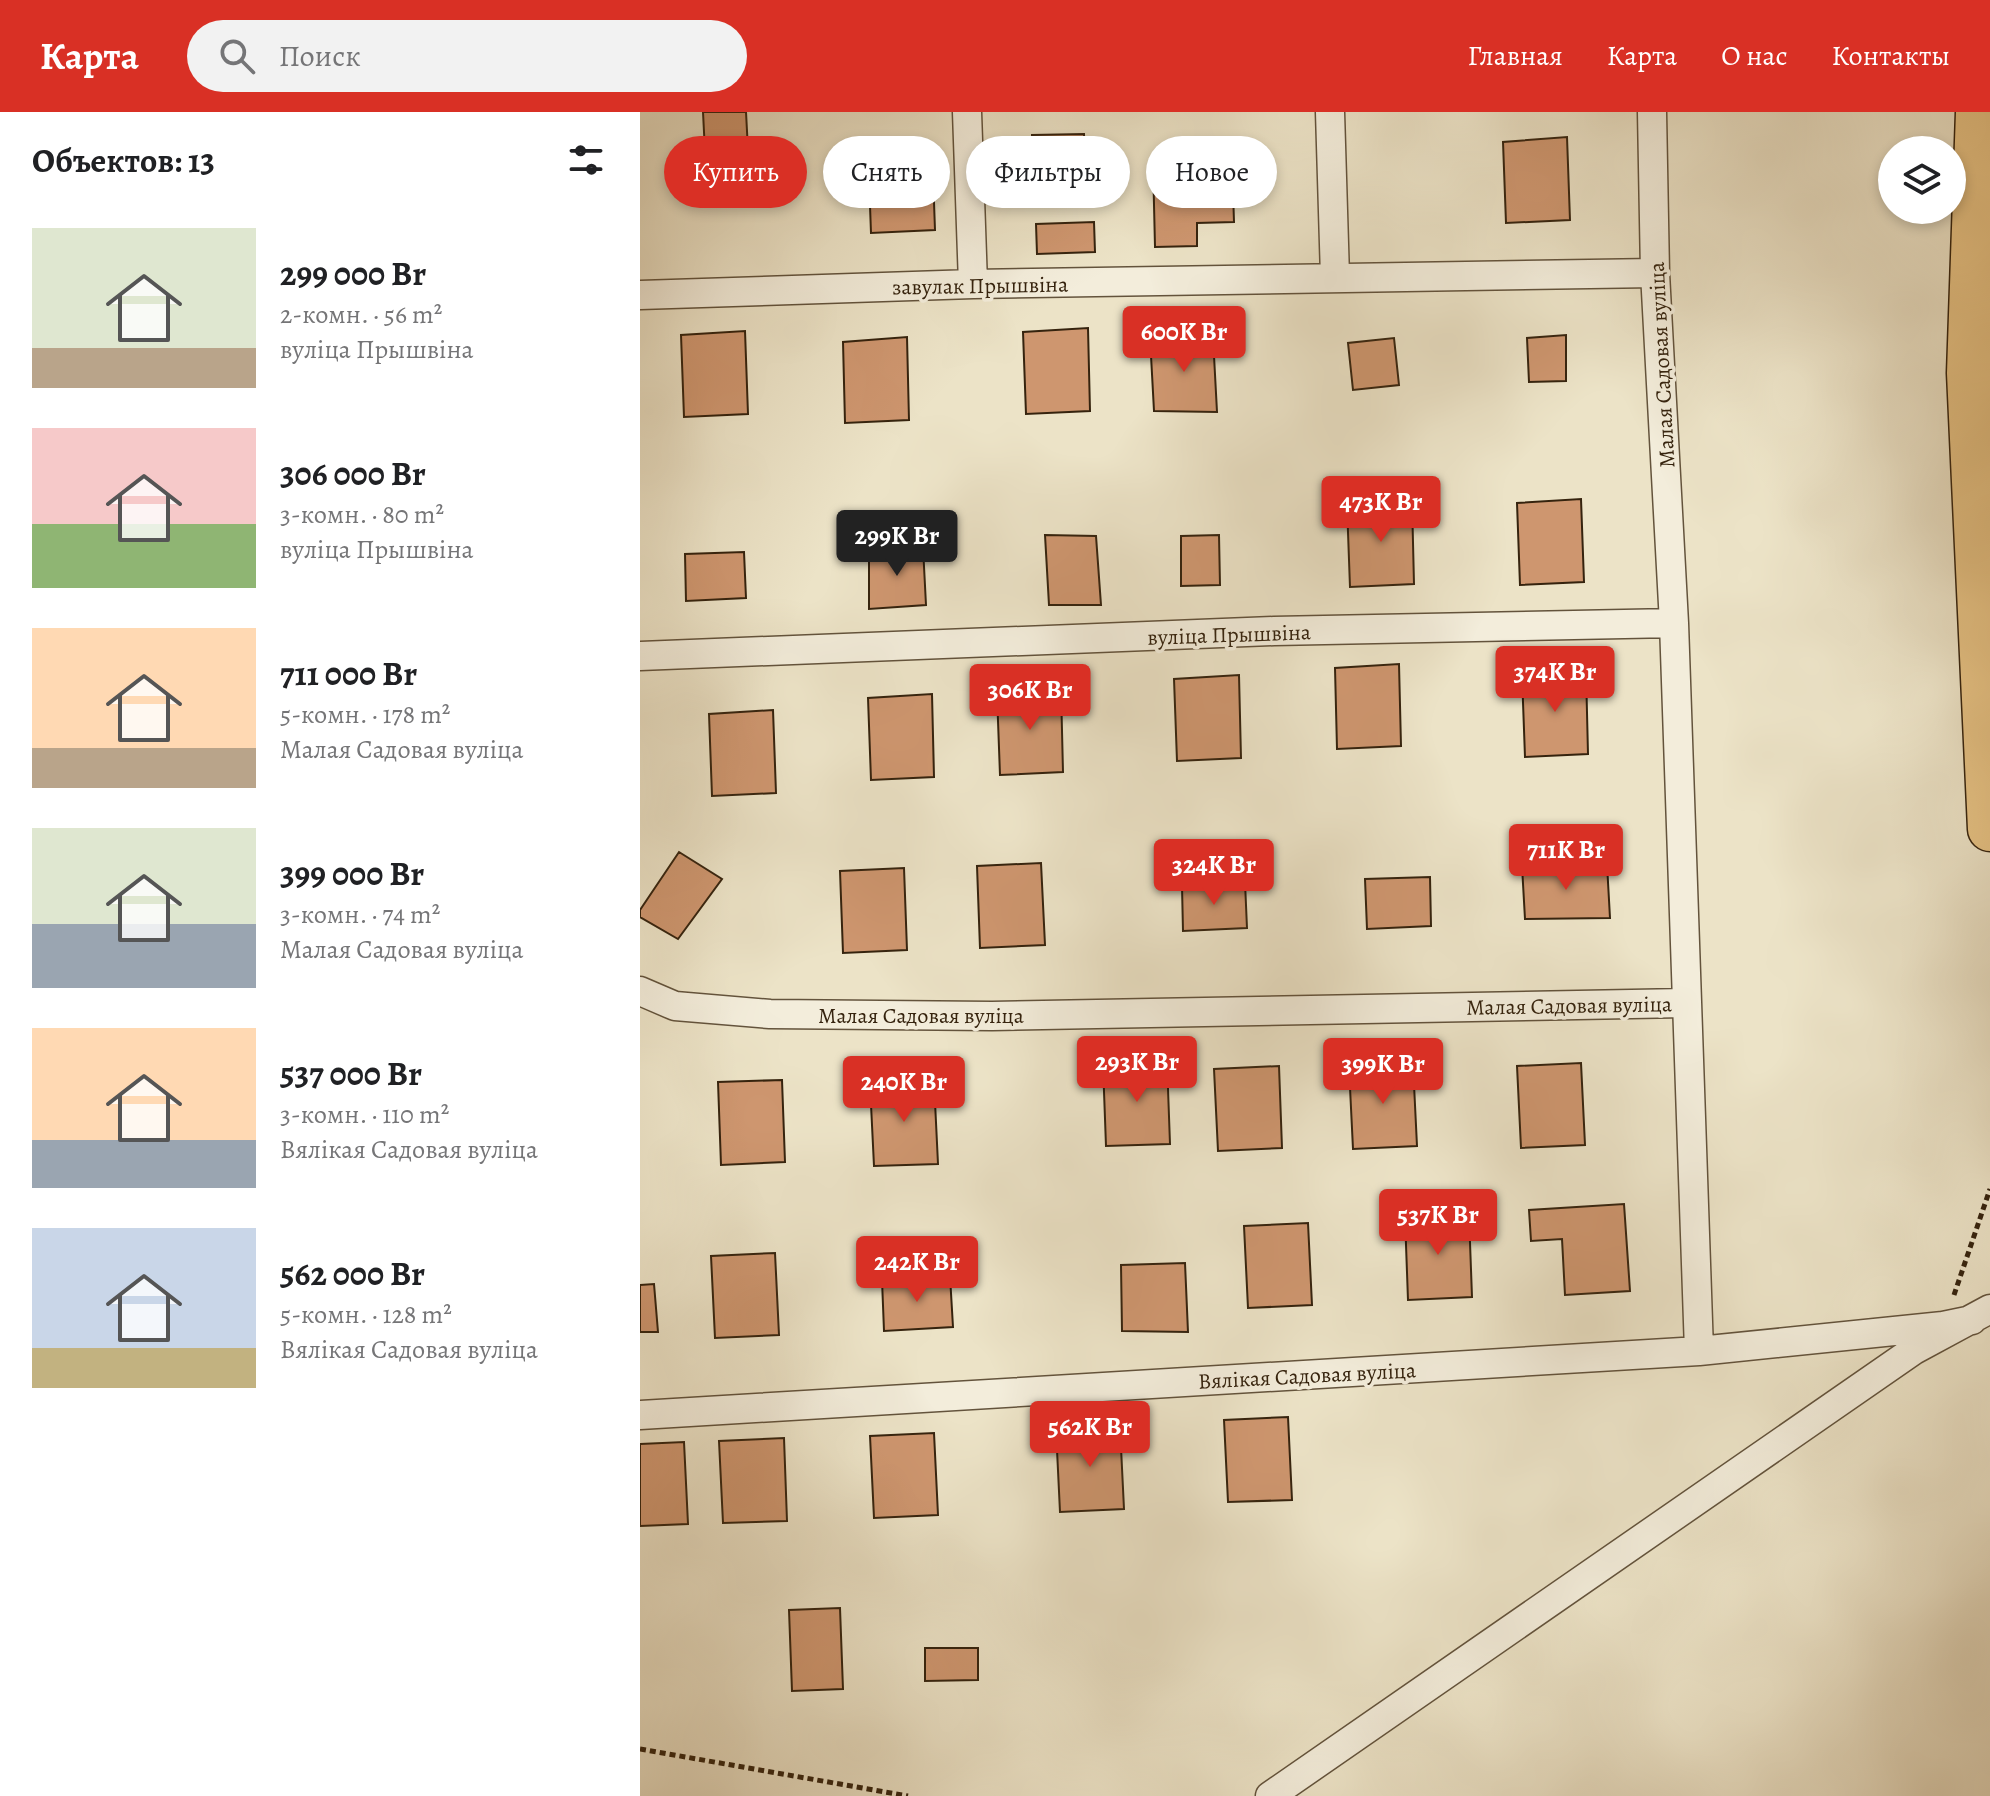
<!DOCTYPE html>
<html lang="ru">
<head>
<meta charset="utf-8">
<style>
	body { margin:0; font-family:Alegreya,serif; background:#f2f2f2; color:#202124; height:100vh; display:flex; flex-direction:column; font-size:30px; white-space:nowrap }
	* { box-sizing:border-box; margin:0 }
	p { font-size:26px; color:#757577 }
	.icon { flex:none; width:44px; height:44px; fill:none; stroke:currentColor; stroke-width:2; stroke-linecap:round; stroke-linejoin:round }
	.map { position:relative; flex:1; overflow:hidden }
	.side { display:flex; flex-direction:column; background:#fff; width:640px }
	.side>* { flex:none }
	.banner { position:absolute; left:24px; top:24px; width:760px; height:72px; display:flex; gap:16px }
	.buttons { position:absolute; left:1238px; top:24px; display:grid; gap:16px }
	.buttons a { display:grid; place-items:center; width:88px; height:88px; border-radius:50%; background:#fff; box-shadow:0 4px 12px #0003; font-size:40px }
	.price { position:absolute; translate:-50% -68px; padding:0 18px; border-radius:8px; background:#d93025; color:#fff; font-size:26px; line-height:52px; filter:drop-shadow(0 2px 4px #0008) }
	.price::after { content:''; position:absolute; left:50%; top:48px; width:24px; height:18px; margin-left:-12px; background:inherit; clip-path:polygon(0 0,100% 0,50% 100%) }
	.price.current { background:#222; color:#fff }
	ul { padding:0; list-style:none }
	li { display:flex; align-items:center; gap:24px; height:200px; padding:0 32px }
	li span { display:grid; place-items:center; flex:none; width:224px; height:160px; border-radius:0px; color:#555 }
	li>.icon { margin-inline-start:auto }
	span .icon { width:96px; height:96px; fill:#fffc; stroke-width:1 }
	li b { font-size:34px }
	h2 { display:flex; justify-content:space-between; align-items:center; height:96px; padding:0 32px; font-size:34px }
	.tag { padding:0 28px; border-radius:36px; background:#fff; box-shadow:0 4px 12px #0003; font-size:28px; line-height:72px }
	.tag.current { background:#d93025; color:#fff }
	header { display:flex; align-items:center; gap:48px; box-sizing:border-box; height:112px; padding:0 40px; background:#d93025; color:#fff }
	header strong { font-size:38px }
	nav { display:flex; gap:44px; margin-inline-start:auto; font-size:28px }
	.search { width:560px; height:72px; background:#f2f2f2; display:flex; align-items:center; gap:20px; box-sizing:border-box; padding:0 28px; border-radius:44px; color:#757577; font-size:30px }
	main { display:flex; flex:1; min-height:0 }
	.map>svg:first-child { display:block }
</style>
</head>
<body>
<header>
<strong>Карта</strong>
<div class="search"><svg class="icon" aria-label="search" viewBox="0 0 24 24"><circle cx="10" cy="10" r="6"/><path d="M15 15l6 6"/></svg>Поиск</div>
<nav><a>Главная</a><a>Карта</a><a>О нас</a><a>Контакты</a></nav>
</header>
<main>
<section class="side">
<h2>Объектов: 13<svg class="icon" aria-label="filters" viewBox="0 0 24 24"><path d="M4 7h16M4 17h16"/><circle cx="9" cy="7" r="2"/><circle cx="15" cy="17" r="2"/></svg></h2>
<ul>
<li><span style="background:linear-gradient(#dfe7d0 75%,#b9a48a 0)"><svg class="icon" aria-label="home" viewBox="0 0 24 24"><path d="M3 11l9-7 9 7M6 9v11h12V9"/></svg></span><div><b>299 000 Br</b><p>2-комн. · 56 m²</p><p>вуліца Прышвіна</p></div></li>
<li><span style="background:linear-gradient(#f6c9c9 60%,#8fb573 0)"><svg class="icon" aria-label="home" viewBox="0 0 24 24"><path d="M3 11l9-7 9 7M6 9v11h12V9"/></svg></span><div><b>306 000 Br</b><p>3-комн. · 80 m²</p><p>вуліца Прышвіна</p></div></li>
<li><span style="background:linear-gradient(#ffd9b3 75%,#b9a48a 0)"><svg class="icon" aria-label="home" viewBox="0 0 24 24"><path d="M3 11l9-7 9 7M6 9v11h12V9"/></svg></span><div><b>711 000 Br</b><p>5-комн. · 178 m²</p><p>Малая Садовая вуліца</p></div></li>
<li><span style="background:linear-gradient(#dfe7d0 60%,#9aa5b1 0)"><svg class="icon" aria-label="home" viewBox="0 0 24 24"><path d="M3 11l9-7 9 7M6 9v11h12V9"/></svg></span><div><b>399 000 Br</b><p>3-комн. · 74 m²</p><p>Малая Садовая вуліца</p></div></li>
<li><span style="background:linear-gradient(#ffd9b3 70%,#9aa5b1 0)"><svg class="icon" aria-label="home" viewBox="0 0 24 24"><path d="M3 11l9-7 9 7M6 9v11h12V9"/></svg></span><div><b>537 000 Br</b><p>3-комн. · 110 m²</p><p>Вялікая Садовая вуліца</p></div></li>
<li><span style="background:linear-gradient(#c9d6e8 75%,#c2b280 0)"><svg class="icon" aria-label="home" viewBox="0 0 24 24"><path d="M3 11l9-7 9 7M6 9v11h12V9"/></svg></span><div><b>562 000 Br</b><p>5-комн. · 128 m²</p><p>Вялікая Садовая вуліца</p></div></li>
</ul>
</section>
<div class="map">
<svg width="1350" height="1684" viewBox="0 0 1350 1684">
	<rect width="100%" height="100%" fill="#ece3c7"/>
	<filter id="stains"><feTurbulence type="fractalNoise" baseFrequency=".0025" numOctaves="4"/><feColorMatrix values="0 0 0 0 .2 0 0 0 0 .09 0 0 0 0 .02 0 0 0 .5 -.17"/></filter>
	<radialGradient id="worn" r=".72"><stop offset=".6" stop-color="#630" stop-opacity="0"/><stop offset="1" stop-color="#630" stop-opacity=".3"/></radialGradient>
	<path fill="#ce966f" stroke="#35230e" stroke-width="2" d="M 63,0 L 106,0 L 108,38 L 65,40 Z
		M 444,22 L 445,46 L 462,46 L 462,88 L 392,89 L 392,23 Z
		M 927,25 L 930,108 L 866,111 L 863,30 Z
		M 292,35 L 295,118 L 231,121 L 228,39 Z
		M 592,47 L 594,110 L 557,111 L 557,134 L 515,135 L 513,50 Z
		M 454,110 L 455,140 L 397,142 L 396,112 Z
		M 448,216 L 450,299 L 386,302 L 383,220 Z
		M 105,219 L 108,302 L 44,305 L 41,223 Z
		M 926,223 L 926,269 L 889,270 L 887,226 Z
		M 267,225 L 269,308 L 205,311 L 203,230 Z
		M 510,225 L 573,225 L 577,300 L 514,299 Z
		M 754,226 L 759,273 L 713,278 L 708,231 Z
		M 941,387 L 944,470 L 880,473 L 877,391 Z
		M 772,389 L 774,472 L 710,475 L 707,393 Z
		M 405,423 L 456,424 L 461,493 L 409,493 Z
		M 579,423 L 580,473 L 541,474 L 541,424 Z
		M 283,435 L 286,493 L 229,497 L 229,437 Z
		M 104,440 L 106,486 L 46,489 L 45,442 Z
		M 759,552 L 761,634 L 697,637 L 695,556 Z
		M 946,559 L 948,642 L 885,645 L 882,563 Z
		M 599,563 L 601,646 L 537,649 L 534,567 Z
		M 421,577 L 423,660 L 360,663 L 357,582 Z
		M 292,582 L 294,665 L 231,668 L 228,586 Z
		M 133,598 L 136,681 L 72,684 L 69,602 Z
		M 39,740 L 82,767 L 38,827 L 0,805 L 0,798 Z
		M 401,751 L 405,833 L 340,836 L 337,754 Z
		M 967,752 L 970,806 L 885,807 L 882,754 Z
		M 264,756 L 267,838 L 203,841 L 200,759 Z
		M 790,765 L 791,814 L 727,817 L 725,767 Z
		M 605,770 L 607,816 L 543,819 L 542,774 Z
		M 527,949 L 530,1032 L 466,1034 L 463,952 Z
		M 941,951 L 945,1033 L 881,1036 L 877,954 Z
		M 773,952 L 777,1034 L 713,1037 L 709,955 Z
		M 639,954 L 642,1036 L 578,1039 L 574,957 Z
		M 142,968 L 145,1050 L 81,1053 L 78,970 Z
		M 294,969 L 298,1052 L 234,1054 L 230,972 Z
		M 984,1092 L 990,1179 L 925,1183 L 922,1127 L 891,1129 L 889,1098 Z
		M 829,1103 L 832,1185 L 768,1188 L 765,1105 Z
		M 668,1111 L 672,1193 L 608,1196 L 604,1114 Z
		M 135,1141 L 139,1223 L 75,1226 L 71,1144 Z
		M 545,1151 L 548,1220 L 482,1219 L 481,1153 Z
		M 310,1164 L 313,1215 L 244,1219 L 242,1168 Z
		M 14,1172 L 18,1220 L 0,1220 L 0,1173 Z
		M 648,1305 L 652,1388 L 588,1390 L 584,1308 Z
		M 480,1315 L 484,1397 L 420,1400 L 416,1317 Z
		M 294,1321 L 298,1403 L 234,1406 L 230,1324 Z
		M 144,1326 L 147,1409 L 83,1411 L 79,1329 Z
		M 44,1330 L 48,1412 L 0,1414 L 0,1332 Z
		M 200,1496 L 203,1577 L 152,1579 L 149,1498 Z
		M 285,1536 L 338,1536 L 338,1568 L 285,1569 Z"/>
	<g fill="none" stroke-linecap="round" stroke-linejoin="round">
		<g stroke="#63533c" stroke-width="31">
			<path id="minor" d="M 327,0 L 333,172
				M 690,0 L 695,165
				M 1012,0 L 1015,161 L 1034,511 L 1059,1239
				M 0,183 L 333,172 L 1015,161
				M 0,544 L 634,519 L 1034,511
				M 0,879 L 35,894 L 130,902 L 352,904 L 1045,891
				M 0,1303 L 1059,1239 L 1303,1214 L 1332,1208
				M 630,1684 L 1274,1238 L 1350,1197"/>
		</g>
		<g stroke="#35230e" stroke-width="47">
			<path id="primary" d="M 1338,0 L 1329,261 L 1350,717"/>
		</g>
		<path stroke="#35230e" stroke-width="5" stroke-dasharray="6 4" stroke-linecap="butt" d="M 1314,1183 L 1350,1077
			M 0,1637 L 268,1684"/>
		<use href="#minor" stroke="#f3eddb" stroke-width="28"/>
		<use href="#primary" stroke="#e6c284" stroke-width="44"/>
	</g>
	<g text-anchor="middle" stroke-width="7" stroke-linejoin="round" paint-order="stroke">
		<g font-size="22" fill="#35230e" stroke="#f3eddb">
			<text transform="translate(340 173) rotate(-1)" y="8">завулак Прышвіна</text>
			<text transform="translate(1021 253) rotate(-93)" y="8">Малая Садовая вуліца</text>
			<text transform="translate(589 522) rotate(-2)" y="8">вуліца Прышвіна</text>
			<text transform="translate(929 893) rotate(-1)" y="8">Малая Садовая вуліца</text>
			<text x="281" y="911">Малая Садовая вуліца</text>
			<text transform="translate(667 1263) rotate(-3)" y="8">Вялікая Садовая вуліца</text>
		</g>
	</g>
	<rect width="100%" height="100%" filter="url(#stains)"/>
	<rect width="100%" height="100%" fill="url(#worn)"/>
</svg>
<div class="buttons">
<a><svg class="icon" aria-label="layers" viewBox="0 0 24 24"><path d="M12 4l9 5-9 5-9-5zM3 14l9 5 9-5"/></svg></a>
</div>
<b class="price" style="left:544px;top:262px">600K Br</b>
<b class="price" style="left:741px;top:432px">473K Br</b>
<b class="price current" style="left:257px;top:466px">299K Br</b>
<b class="price" style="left:915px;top:602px">374K Br</b>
<b class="price" style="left:390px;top:620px">306K Br</b>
<b class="price" style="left:926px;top:780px">711K Br</b>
<b class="price" style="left:574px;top:795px">324K Br</b>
<b class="price" style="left:497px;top:992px">293K Br</b>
<b class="price" style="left:743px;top:994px">399K Br</b>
<b class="price" style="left:264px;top:1012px">240K Br</b>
<b class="price" style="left:798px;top:1145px">537K Br</b>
<b class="price" style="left:277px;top:1192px">242K Br</b>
<b class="price" style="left:450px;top:1357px">562K Br</b>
<div class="banner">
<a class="tag current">Купить</a>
<a class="tag">Снять</a>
<a class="tag">Фильтры</a>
<a class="tag">Новое</a>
</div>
</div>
</main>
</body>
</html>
